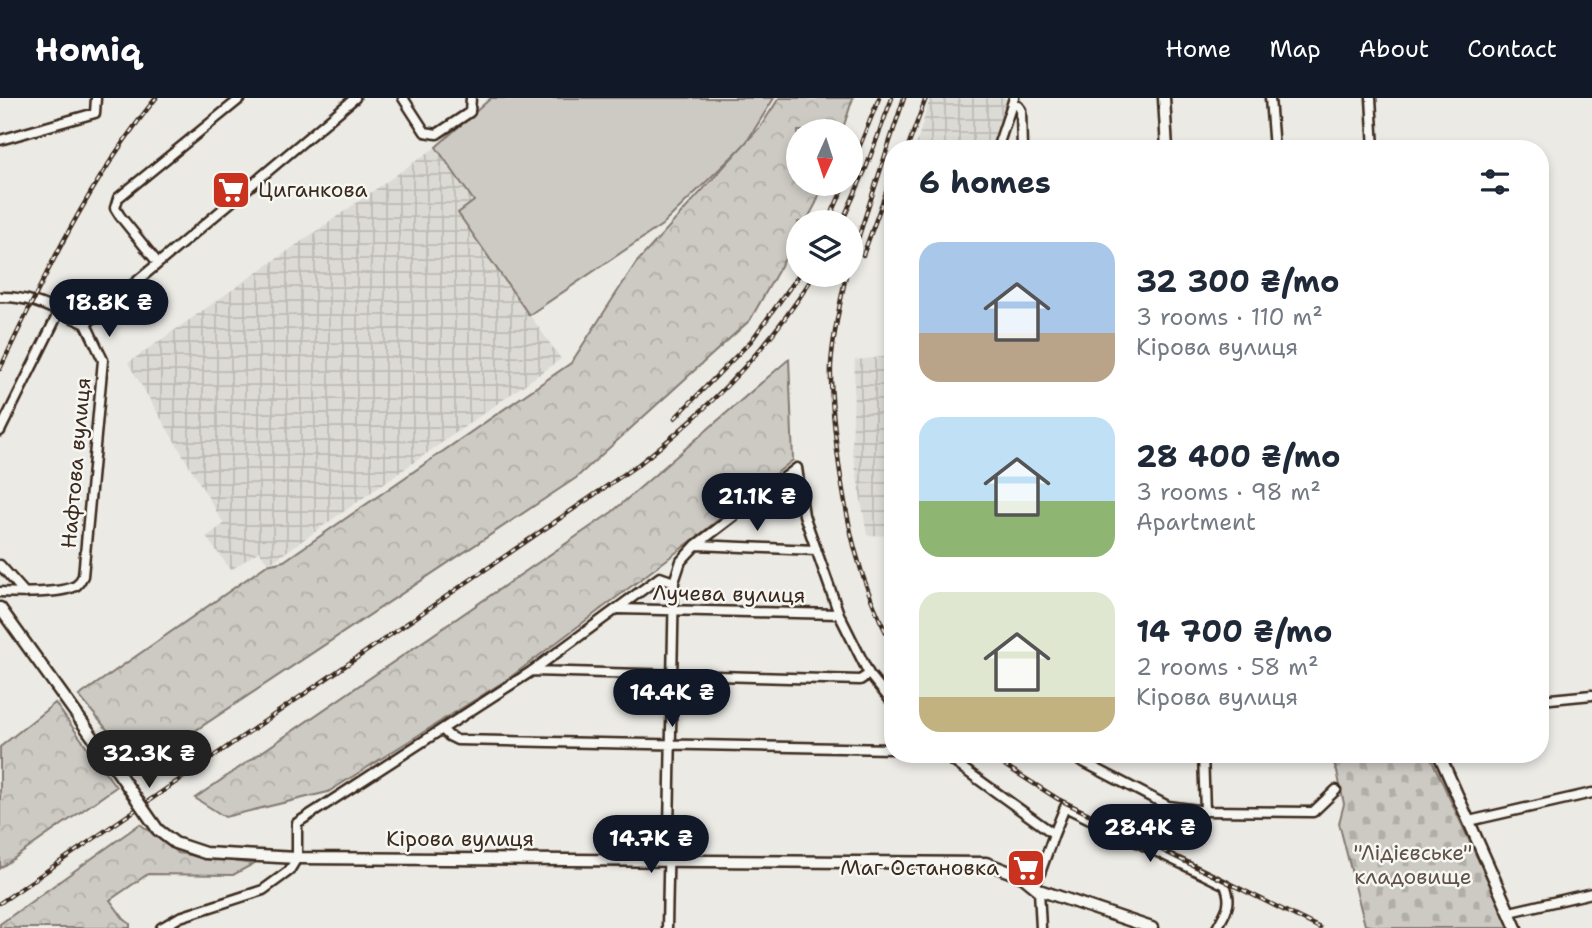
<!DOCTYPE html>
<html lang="en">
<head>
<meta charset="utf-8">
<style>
	body { margin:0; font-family:"Shantell Sans",sans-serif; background:#f2f2f3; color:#1f2937; height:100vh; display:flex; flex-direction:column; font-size:26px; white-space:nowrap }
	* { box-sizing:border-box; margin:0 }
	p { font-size:23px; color:#747a83 }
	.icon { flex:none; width:38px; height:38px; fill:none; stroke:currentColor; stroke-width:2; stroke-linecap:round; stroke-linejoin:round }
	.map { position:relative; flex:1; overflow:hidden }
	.side { position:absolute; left:884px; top:42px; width:665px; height:623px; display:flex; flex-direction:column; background:#fff; border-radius:28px; box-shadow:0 4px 10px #0003 }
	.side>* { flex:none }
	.needle { width:46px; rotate:183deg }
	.controls { position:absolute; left:786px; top:21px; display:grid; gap:14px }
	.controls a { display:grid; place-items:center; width:77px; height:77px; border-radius:50%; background:#fff; box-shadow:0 4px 10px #0003; font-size:35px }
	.price { position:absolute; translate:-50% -60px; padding:0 16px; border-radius:24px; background:#111827; color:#fff; font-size:23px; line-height:46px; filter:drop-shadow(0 2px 4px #0008) }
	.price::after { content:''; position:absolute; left:50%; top:42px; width:21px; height:16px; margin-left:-10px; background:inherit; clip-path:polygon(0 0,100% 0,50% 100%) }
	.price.active { background:#222; color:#fff }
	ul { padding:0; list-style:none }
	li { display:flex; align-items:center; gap:21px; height:175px; padding:0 35px }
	li span { display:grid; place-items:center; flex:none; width:196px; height:140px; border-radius:21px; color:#555 }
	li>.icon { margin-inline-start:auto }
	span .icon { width:84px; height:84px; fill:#fffc; stroke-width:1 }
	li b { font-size:30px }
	h2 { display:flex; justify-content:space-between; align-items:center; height:84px; padding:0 35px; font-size:30px }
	header { display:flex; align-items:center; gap:42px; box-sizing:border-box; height:98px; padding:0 35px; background:#111827; color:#fff }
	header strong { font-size:33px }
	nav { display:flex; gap:38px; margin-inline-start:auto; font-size:24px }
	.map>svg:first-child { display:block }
</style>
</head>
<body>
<header>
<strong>Homiq</strong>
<nav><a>Home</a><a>Map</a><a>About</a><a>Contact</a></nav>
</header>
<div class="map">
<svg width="1592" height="830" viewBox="0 0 1592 830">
	<defs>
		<pattern id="industrial-grid" width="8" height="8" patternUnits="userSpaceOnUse" patternTransform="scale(1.75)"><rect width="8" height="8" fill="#dcdad4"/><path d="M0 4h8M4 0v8" fill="none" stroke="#bebbb6"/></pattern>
		<pattern id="forest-crowns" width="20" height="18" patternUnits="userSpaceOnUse" patternTransform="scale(1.75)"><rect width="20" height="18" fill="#cdcac4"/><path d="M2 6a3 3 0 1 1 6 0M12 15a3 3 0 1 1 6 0" fill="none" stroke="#b1aea8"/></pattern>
		<pattern id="cemetery-stones" width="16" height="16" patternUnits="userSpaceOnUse" patternTransform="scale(1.75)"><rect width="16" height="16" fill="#cdcac4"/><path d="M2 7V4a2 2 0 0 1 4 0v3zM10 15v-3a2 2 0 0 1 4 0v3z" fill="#b1aea8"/></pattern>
	</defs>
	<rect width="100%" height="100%" fill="#ebeae5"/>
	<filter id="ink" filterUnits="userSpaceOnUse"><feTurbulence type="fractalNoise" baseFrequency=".0143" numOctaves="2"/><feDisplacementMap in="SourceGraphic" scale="14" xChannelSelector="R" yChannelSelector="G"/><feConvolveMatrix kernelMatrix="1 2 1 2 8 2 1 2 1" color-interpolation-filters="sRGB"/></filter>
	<g filter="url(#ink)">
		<path fill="url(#industrial-grid)" d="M 930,0 L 1008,0 L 993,51 L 915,51 Z
			M 436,49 L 475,104 L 458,116 L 561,261 L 269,466 L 259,453 L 231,472 L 206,439 L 224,426 L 128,265 Z
			M 892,258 L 892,438 L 867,437 L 852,349 L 855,262 Z"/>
		<path fill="#cdcac4" stroke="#847a71" stroke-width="2" d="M 491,0 L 774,0 L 746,45 L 662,127 L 529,217 L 458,115 L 474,103 L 436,49 Z"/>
		<path fill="url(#forest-crowns)" stroke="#847a71" stroke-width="2" d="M 779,0 L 853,0 L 842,33 L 798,33 L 798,86 L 823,86 L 816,105 L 806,124 L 798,124 L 798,138 L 750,222 L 576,380 L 139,670 L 79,598 L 267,467 L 284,463 L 571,265 L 636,165 L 761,28 Z
			M 789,261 L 793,362 L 698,438 L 508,581 L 328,694 L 225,719 L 195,700 L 612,414 Z
			M 55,605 L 116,689 L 0,770 L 0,649 Z
			M 140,726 L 178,755 L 253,766 L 233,777 L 148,776 L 110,802 L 124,821 L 130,826 L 130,830 L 0,830 L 0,826 Z"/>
		<path fill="url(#cemetery-stones)" stroke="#847a71" stroke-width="2" d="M 1330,656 L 1429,656 L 1510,830 L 1387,830 L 1365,827 L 1339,725 L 1344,706 L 1337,673 Z"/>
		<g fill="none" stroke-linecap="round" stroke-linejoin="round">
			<g stroke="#3b2a1e" stroke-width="13">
				<path id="minor" d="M 403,0 L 425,34 L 437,36 L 470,14 L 471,0
					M 1270,0 L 1274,51
					M 1371,0 L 1374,51
					M 1012,6 L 1018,8 L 1021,12 L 1022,51
					M 0,42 L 95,15 L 96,0
					M 997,51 L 1014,0
					M 158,165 L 120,118 L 115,110 L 118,100 L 241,0
					M 0,199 C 34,198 56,213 86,226
					M 0,333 L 59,214
					M 696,447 L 816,452
					M 0,467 L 25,495
					M 0,494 C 16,495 65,496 77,487 C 80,484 81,481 83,478 L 103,262 L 86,226 L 355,0
					M 618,511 L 839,516
					M 532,573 L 860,582 L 869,576
					M 1540,602 L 1592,597
					M 443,632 L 449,638 L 457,642 L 892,651
					M 943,656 L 1054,736 L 1035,789
					M 1068,656 L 1168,708 L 1205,713 L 1313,714 L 1336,692
					M 1203,656 L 1205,713
					M 1469,723 L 1592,695
					M 1054,736 L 1065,709 L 1225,787 C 1233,806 1226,813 1217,830
					M 1039,792 L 1041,830
					M 1510,814 L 1592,795
					M 161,830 L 180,819 L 263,792 L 289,773 L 297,760 L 297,725 L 532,573 L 660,479 L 674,484 L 681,463 L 696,447 L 797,370 L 804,417 L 839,516 L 869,576 L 892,604
					M 667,830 L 674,484"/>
			</g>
			<g stroke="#3b2a1e" stroke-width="15">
				<path id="major" d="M 1164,0 L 1167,51
					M 0,510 L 115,670
					M 1439,656 L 1516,830
					M 158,732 L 175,745 L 205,755 L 297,760 L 986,765 L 1023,779 L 1039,792 L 1152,830"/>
			</g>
			<use href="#minor" stroke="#f6f6f2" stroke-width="8"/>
			<use href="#major" stroke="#f6f6f2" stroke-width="10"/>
			<g stroke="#3b2a1e" stroke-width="4.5">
				<path id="rail" d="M 907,51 L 926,0
					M 850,72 L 879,0
					M 828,124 L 845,86
					M 842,124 L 866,70 L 892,0
					M 863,157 L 892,78
					M 850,165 L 904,0
					M 846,177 C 840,206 833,236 831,267 C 830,295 834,324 837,352 C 846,422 858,483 892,546
					M 0,271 C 45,176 90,82 156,0
					M 675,320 L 751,243 L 799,177
					M 987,656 L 1058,701 L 1320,830
					M 0,805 L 639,366 C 708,312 768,252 814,177"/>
			</g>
			<use href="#rail" stroke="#f6f6f2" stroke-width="2" stroke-dasharray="5" stroke-linecap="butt"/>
			<g stroke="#3b2a1e" stroke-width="15" stroke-linecap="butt">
				<path id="major-bridge" d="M 115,670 L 158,732"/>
			</g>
			<use href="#major-bridge" stroke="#f6f6f2" stroke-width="10"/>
		</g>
	</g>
	<defs>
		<g id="supermarket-square" transform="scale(2.0125)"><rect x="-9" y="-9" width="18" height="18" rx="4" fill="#c8321e" stroke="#f6f6f2"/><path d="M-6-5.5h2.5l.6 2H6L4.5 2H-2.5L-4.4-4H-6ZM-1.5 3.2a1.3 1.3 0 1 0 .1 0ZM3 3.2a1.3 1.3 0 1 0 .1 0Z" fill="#fff"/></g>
	</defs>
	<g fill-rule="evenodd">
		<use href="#supermarket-square" x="231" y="92"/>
		<use href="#supermarket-square" x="1026" y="770"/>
	</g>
	<g text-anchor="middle" stroke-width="5" stroke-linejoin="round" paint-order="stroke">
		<g font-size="21" fill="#3b2a1e" stroke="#f6f6f2" text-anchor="start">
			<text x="258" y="99">Циганкова</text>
			<text x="999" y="777" text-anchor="end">Маг Остановка</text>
		</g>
		<g font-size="21" fill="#3b2a1e" stroke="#f6f6f2">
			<text transform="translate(76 365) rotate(-85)" y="7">Нафтова вулиця</text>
			<text transform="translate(729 496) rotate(1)" y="7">Лучева вулиця</text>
			<text x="460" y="748">Кірова вулиця</text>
		</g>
		<g font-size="21" fill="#605248" stroke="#f6f6f2">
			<text x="1413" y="762">"Лідієвське"<tspan x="1413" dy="24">кладовище</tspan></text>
		</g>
	</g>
</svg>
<div class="controls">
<a><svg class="needle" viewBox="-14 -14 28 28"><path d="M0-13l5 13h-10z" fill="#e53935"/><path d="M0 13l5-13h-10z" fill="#747a83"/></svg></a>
<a><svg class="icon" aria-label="layers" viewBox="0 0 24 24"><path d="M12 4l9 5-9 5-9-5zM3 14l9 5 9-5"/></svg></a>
</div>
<b class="price" style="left:109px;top:241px">18.8K ₴</b>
<b class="price" style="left:757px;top:435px">21.1K ₴</b>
<b class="price" style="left:672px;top:631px">14.4K ₴</b>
<b class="price active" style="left:149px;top:692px">32.3K ₴</b>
<b class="price" style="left:1150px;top:766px">28.4K ₴</b>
<b class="price" style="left:651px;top:777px">14.7K ₴</b>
<section class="side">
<h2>6 homes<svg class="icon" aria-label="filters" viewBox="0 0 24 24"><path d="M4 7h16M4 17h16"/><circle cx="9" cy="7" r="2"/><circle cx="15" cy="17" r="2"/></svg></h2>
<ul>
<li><span style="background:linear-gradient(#a9c7e8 65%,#b9a48a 0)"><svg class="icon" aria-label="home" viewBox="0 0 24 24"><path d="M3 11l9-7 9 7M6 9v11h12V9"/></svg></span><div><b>32 300 ₴/mo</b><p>3 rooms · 110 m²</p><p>Кірова вулиця</p></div></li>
<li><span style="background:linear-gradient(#bfe0f5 60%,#8fb573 0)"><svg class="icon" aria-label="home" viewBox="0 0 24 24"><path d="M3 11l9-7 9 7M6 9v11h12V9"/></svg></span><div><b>28 400 ₴/mo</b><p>3 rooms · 98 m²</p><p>Apartment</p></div></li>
<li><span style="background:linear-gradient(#dfe7d0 75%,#c2b280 0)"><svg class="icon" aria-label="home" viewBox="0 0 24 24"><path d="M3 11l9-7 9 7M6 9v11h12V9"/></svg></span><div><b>14 700 ₴/mo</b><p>2 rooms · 58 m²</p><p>Кірова вулиця</p></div></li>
</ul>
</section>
</div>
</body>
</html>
